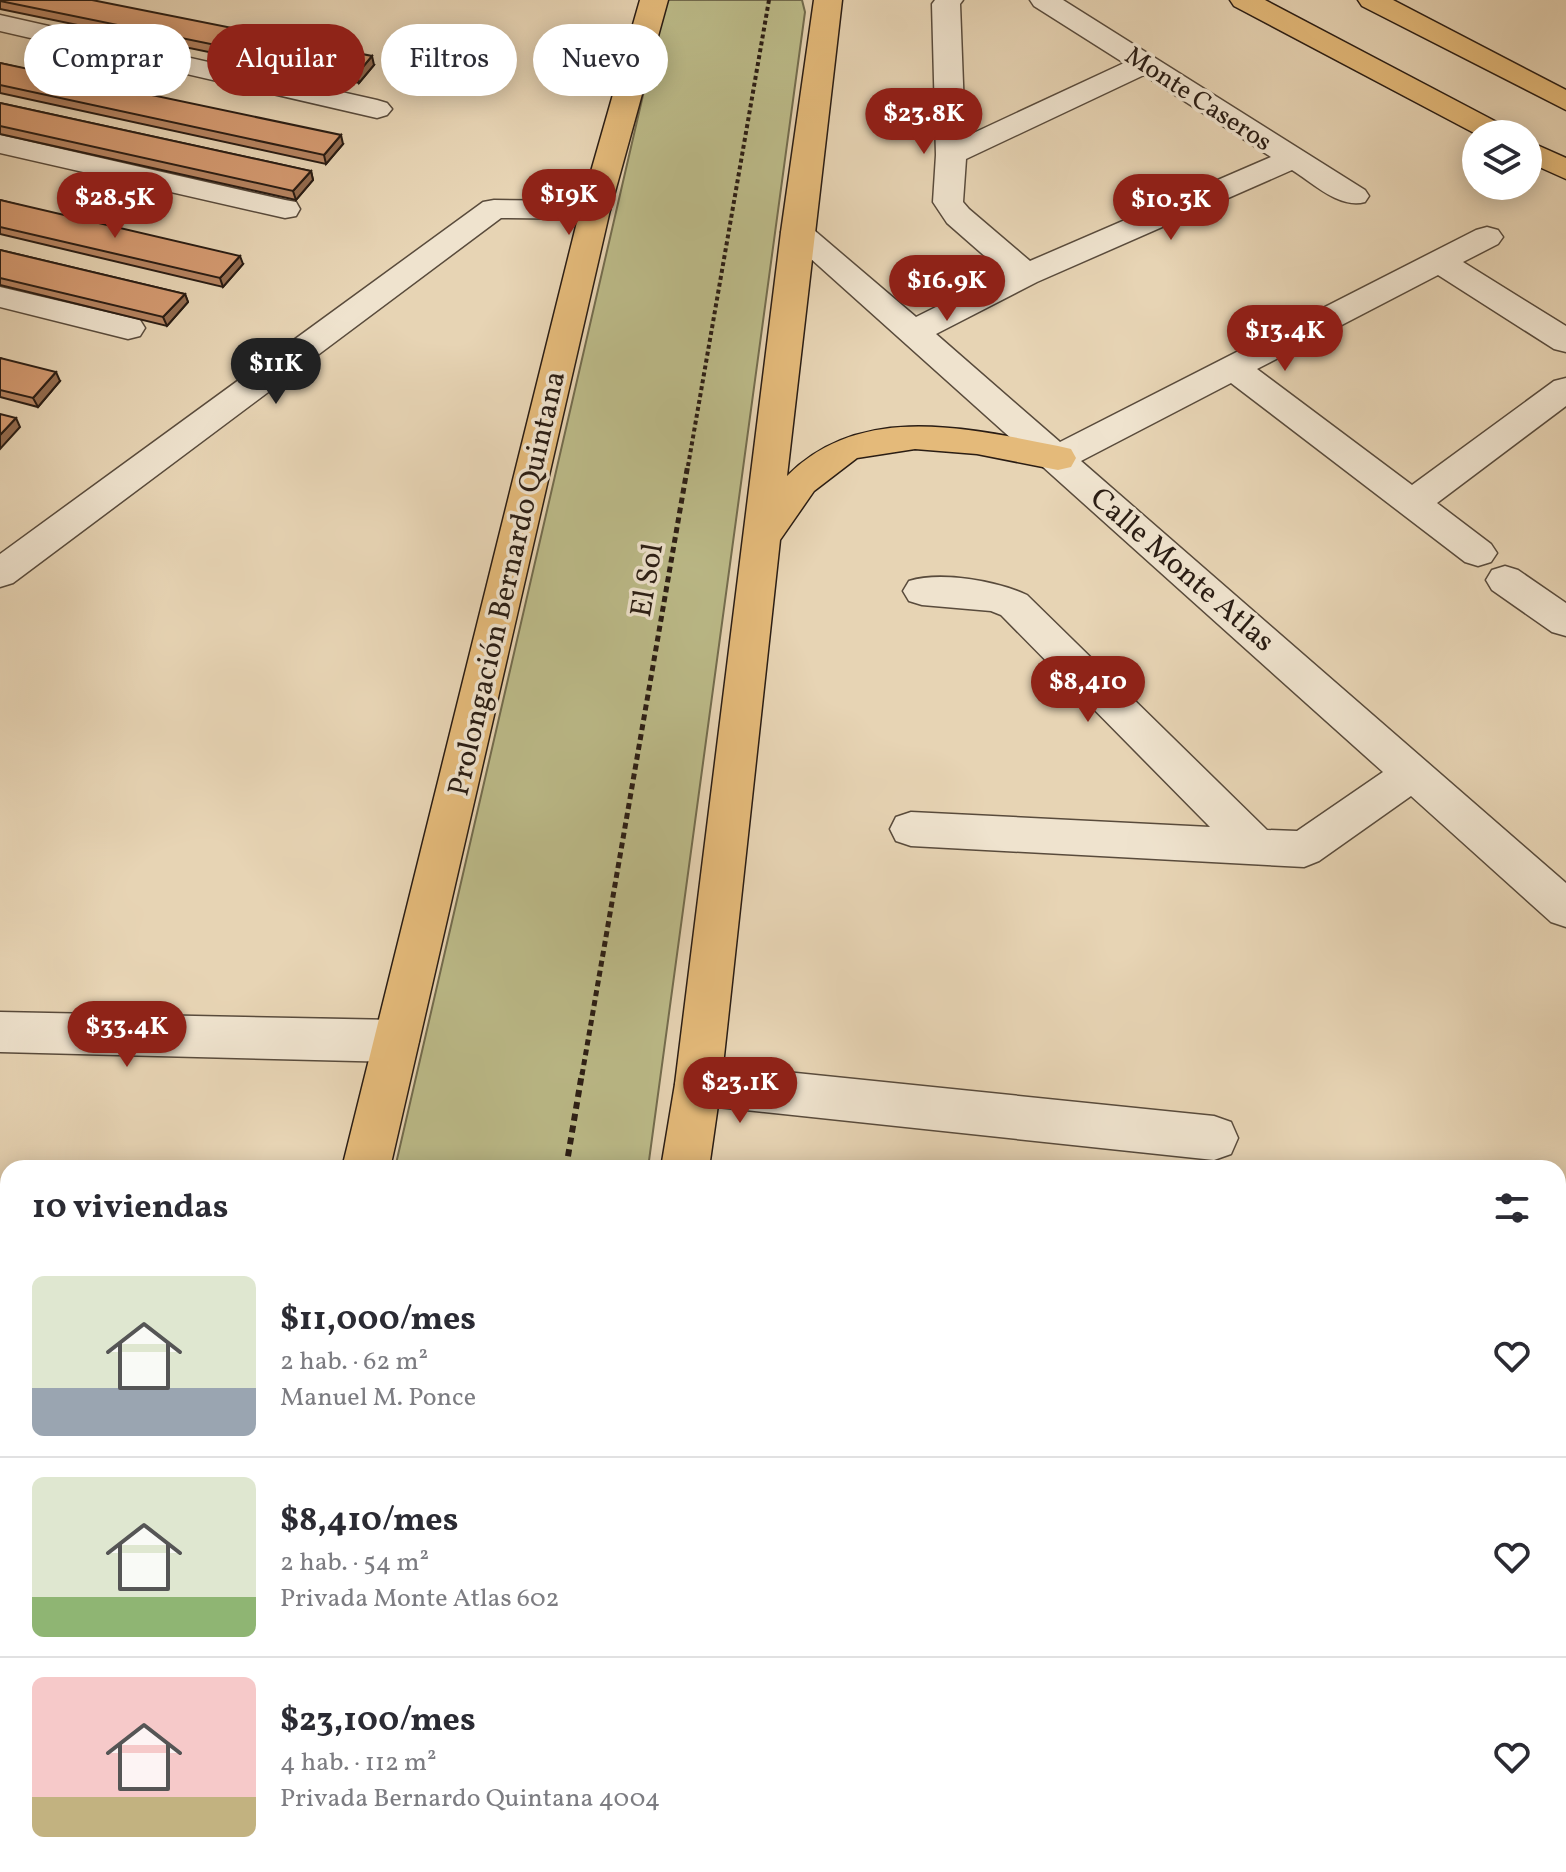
<!DOCTYPE html>
<html lang="es">
<head>
<meta charset="utf-8">
<style>
	body { margin:0; font-family:Vollkorn,serif; background:#f7f7f7; color:#2b2b33; height:100vh; display:flex; flex-direction:column; font-size:30px; white-space:nowrap }
	* { box-sizing:border-box; margin:0 }
	p { font-size:26px; color:#7c7c81 }
	.icon { flex:none; width:44px; height:44px; fill:none; stroke:currentColor; stroke-width:2; stroke-linecap:round; stroke-linejoin:round }
	.map { position:relative; flex:1; overflow:hidden }
	.panel { position:absolute; left:0px; top:1160px; width:1566px; height:712px; display:flex; flex-direction:column; background:#fff; border-radius:24px 24px 0 0; box-shadow:0 4px 20px #0003 }
	.panel>* { flex:none }
	.top-card { position:absolute; left:24px; top:24px; width:800px; height:72px; display:flex; gap:16px }
	.buttons { position:absolute; left:1462px; top:120px; display:grid; gap:16px }
	.buttons a { display:grid; place-items:center; width:80px; height:80px; border-radius:50%; background:#fff; box-shadow:0 4px 20px #0003; font-size:40px }
	.price { position:absolute; translate:-50% -68px; padding:0 18px; border-radius:28px; background:#8f2418; color:#fff; font-size:26px; line-height:52px; filter:drop-shadow(0 2px 4px #0008) }
	.price::after { content:''; position:absolute; left:50%; top:48px; width:24px; height:18px; margin-left:-12px; background:inherit; clip-path:polygon(0 0,100% 0,50% 100%) }
	.price.selected { background:#222; color:#fff }
	ul { padding:0; list-style:none }
	li { display:flex; align-items:center; gap:24px; height:200px; padding:0 32px }
	li+li { border-top:2px solid #e1e1e2 }
	li span { display:grid; place-items:center; flex:none; width:224px; height:160px; border-radius:12px; color:#555 }
	li>.icon { margin-inline-start:auto }
	span .icon { width:96px; height:96px; fill:#fffc; stroke-width:1 }
	li b { font-size:34px }
	h2 { display:flex; justify-content:space-between; align-items:center; height:96px; padding:0 32px; font-size:34px }
	.pill { padding:0 28px; border-radius:36px; background:#fff; box-shadow:0 4px 20px #0003; font-size:28px; line-height:72px }
	.pill.selected { background:#8f2418; color:#fff }
	.map>svg:first-child { display:block }
</style>
</head>
<body>
<div class="map">
<svg width="1566" height="1872" viewBox="0 0 1566 1872">
	<rect width="100%" height="100%" fill="#e7d4b4"/>
	<filter id="stains"><feTurbulence type="fractalNoise" baseFrequency=".0025" numOctaves="4"/><feColorMatrix values="0 0 0 0 .2 0 0 0 0 .09 0 0 0 0 .02 0 0 0 .5 -.17"/></filter>
	<radialGradient id="worn" r=".72"><stop offset=".6" stop-color="#630" stop-opacity="0"/><stop offset="1" stop-color="#630" stop-opacity=".3"/></radialGradient>
	<path fill="#bcbb89" stroke="#736c4e" stroke-width="2" d="M 665,0 L 802,0 L 805,12 L 648,1168 L 395,1168 Z
		M 235,1864 L 553,1864 L 552,1872 L 233,1872 Z"/>
	<g fill="none" stroke-linecap="round" stroke-linejoin="round">
		<g stroke="#594b3c" stroke-width="3">
			<path id="minor" d="M 935,0 L 963,0 L 960,4 L 965,137 L 1124,63 L 1034,6 L 1030,0 L 1063,0 L 1365,190 L 1369,196 L 1365,202 C 1339,209 1313,183 1292,170 L 1037,282 L 936,334 L 1060,442 L 1476,230 L 1487,227 L 1498,230 L 1503,237 L 1498,244 L 1463,262 L 1566,326 L 1566,352 L 1554,349 L 1438,275 L 1257,369 L 1412,485 L 1554,381 L 1566,378 L 1566,406 L 1437,503 L 1491,544 L 1497,553 L 1491,562 L 1478,566 L 1465,562 L 1231,383 L 1081,461 L 1566,883 L 1566,927 L 1551,922 L 1411,796 L 1319,861 L 1304,867 L 911,846 L 896,841 L 890,829 L 896,817 L 911,812 L 1210,827 L 1001,615 L 991,611 L 922,605 L 909,601 L 903,591 L 909,581 C 941,571 997,581 1027,595 L 1267,830 L 1297,831 L 1383,772 L 781,232 L 786,225 L 797,222 L 808,225 L 916,317 L 1004,273 L 947,223 L 933,202 L 936,155 L 932,4 ZM 1144,75 L 1271,157 L 1030,261 L 969,209 L 963,202 L 966,159 Z
				M 0,15 L 377,100 L 387,103 L 392,109 L 387,115 L 377,118 L 0,31 Z
				M 0,135 L 285,200 L 296,202 L 300,209 L 296,216 L 285,218 L 0,153 Z
				M 494,200 L 595,201 L 606,203 L 610,210 L 606,217 L 595,219 L 501,218 L 13,583 L 0,587 L 0,554 L 483,202 Z
				M 0,287 L 140,320 L 145,328 L 140,336 L 128,339 L 0,307 Z
				M 1505,566 L 1518,570 L 1566,603 L 1566,636 L 1552,632 L 1492,590 L 1486,580 L 1492,570 Z
				M 0,1012 L 396,1020 L 412,1026 L 419,1041 L 412,1056 L 396,1062 L 0,1052 Z
				M 698,1063 L 1214,1116 L 1231,1122 L 1238,1138 L 1231,1154 L 1214,1160 L 698,1105 L 681,1099 L 675,1084 L 681,1069 Z
				M 0,1362 L 8,1363 L 8,1415 L 0,1414 Z"/>
		</g>
		<g stroke="#2a1d14" stroke-width="3">
			<path id="major" d="M 640,0 L 668,0 L 610,210 L 390,1168 L 342,1168 L 580,210 Z
				M 814,0 L 842,0 L 787,476 C 860,402 967,428 1058,446 L 1071,449 L 1076,458 L 1071,467 L 1058,470 L 977,454 L 915,449 L 857,458 L 814,491 L 780,540 L 721,1084 L 709,1168 L 661,1168 L 675,1084 L 781,232 Z
				M 1230,0 L 1265,0 L 1508,128 L 1513,134 L 1476,134 L 1234,6 Z
				M 1358,0 L 1393,0 L 1566,90 L 1566,110 L 1362,6 Z
				M 1528,141 L 1566,158 L 1566,179 L 1528,162 Z
				M 169,1864 L 229,1864 L 227,1872 L 167,1872 Z
				M 555,1864 L 615,1864 L 614,1872 L 554,1872 Z"/>
		</g>
		<path stroke="#2a1d14" stroke-width="4" stroke-dasharray="4 3" stroke-linecap="butt" d="M 688,466 L 769,0"/>
		<path stroke="#2a1d14" stroke-width="5" stroke-dasharray="6 4" stroke-linecap="butt" d="M 582,1075 L 688,464"/>
		<path stroke="#2a1d14" stroke-width="6" stroke-dasharray="7 5" stroke-linecap="butt" d="M 566,1168 L 582,1073
			M 444,1872 L 445,1864"/>
		<use href="#minor" fill="#efe3ce" fill-rule="evenodd"/>
		<use href="#major" fill="#e4ba7a" fill-rule="evenodd"/>
	</g>
	<path fill="#b68461" stroke="#2a1d14" stroke-width="2" d="M 0,0 L 374,65 L 359,83 L 0,9 Z
		M 0,63 L 343,144 L 326,164 L 0,93 Z
		M 0,103 L 311,171 L 313,180 L 296,200 L 0,134 Z
		M 0,200 L 243,264 L 223,287 L 0,234 Z
		M 0,250 L 185,294 L 188,302 L 167,326 L 0,285 Z
		M 0,358 L 60,381 L 38,407 L 0,397 Z"/>
	<path fill="#946c4f" stroke="#2a1d14" stroke-width="2" d="M 372,56 L 374,65 L 359,83 L 357,74 Z
		M 341,135 L 343,144 L 326,164 L 324,155 Z
		M 311,171 L 313,180 L 296,200 L 293,191 Z
		M 240,256 L 243,264 L 223,287 L 220,278 Z
		M 185,294 L 188,302 L 167,326 L 163,317 Z
		M 56,372 L 60,381 L 38,407 L 33,398 Z
		M 16,418 L 20,427 L 0,449 L 0,435 Z"/>
	<path fill="#d49a71" stroke="#2a1d14" stroke-width="2" d="M 0,0 L 92,0 L 372,56 L 357,74 L 0,1 Z
		M 0,63 L 341,135 L 324,155 L 0,85 Z
		M 0,103 L 311,171 L 293,191 L 0,126 Z
		M 0,200 L 240,256 L 220,278 L 0,227 Z
		M 0,250 L 185,294 L 163,317 L 0,278 Z
		M 0,358 L 56,372 L 33,398 L 0,390 Z
		M 0,414 L 16,418 L 0,435 Z"/>
	<g text-anchor="middle" stroke-width="7" stroke-linejoin="round" paint-order="stroke">
		<g font-size="26" fill="#2a1d14" stroke="#efe3ce">
			<text transform="translate(1199 98) rotate(33)" y="9">Monte Caseros</text>
		</g>
		<g font-size="30" fill="#2a1d14" stroke="#efe3ce">
			<text transform="translate(1183 569) rotate(41)" y="10">Calle Monte Atlas</text>
			<text transform="translate(646 580) rotate(-80)" y="10">El Sol</text>
			<text transform="translate(506 583) rotate(-77)" y="10">Prolongación Bernardo Quintana</text>
		</g>
	</g>
	<rect width="100%" height="100%" filter="url(#stains)"/>
	<rect width="100%" height="100%" fill="url(#worn)"/>
</svg>
<div class="buttons">
<a><svg class="icon" aria-label="layers" viewBox="0 0 24 24"><path d="M12 4l9 5-9 5-9-5zM3 14l9 5 9-5"/></svg></a>
</div>
<b class="price" style="left:924px;top:156px">$23.8K</b>
<b class="price" style="left:569px;top:237px">$19K</b>
<b class="price" style="left:115px;top:240px">$28.5K</b>
<b class="price" style="left:1171px;top:242px">$10.3K</b>
<b class="price" style="left:947px;top:323px">$16.9K</b>
<b class="price" style="left:1285px;top:373px">$13.4K</b>
<b class="price selected" style="left:276px;top:406px">$11K</b>
<b class="price" style="left:1088px;top:724px">$8,410</b>
<b class="price" style="left:127px;top:1069px">$33.4K</b>
<b class="price" style="left:740px;top:1125px">$23.1K</b>
<div class="top-card">
<a class="pill">Comprar</a>
<a class="pill selected">Alquilar</a>
<a class="pill">Filtros</a>
<a class="pill">Nuevo</a>
</div>
<section class="panel">
<h2>10 viviendas<svg class="icon" aria-label="filters" viewBox="0 0 24 24"><path d="M4 7h16M4 17h16"/><circle cx="9" cy="7" r="2"/><circle cx="15" cy="17" r="2"/></svg></h2>
<ul>
<li><span style="background:linear-gradient(#dfe7d0 70%,#9aa5b1 0)"><svg class="icon" aria-label="home" viewBox="0 0 24 24"><path d="M3 11l9-7 9 7M6 9v11h12V9"/></svg></span><div><b>$11,000/mes</b><p>2 hab. · 62 m²</p><p>Manuel M. Ponce</p></div><svg class="icon" aria-label="heart" viewBox="0 0 24 24"><path d="M12 20l-8-8c-3-5 5-10 8-4 3-6 11-1 8 4z"/></svg></li>
<li><span style="background:linear-gradient(#dfe7d0 75%,#8fb573 0)"><svg class="icon" aria-label="home" viewBox="0 0 24 24"><path d="M3 11l9-7 9 7M6 9v11h12V9"/></svg></span><div><b>$8,410/mes</b><p>2 hab. · 54 m²</p><p>Privada Monte Atlas 602</p></div><svg class="icon" aria-label="heart" viewBox="0 0 24 24"><path d="M12 20l-8-8c-3-5 5-10 8-4 3-6 11-1 8 4z"/></svg></li>
<li><span style="background:linear-gradient(#f6c9c9 75%,#c2b280 0)"><svg class="icon" aria-label="home" viewBox="0 0 24 24"><path d="M3 11l9-7 9 7M6 9v11h12V9"/></svg></span><div><b>$23,100/mes</b><p>4 hab. · 112 m²</p><p>Privada Bernardo Quintana 4004</p></div><svg class="icon" aria-label="heart" viewBox="0 0 24 24"><path d="M12 20l-8-8c-3-5 5-10 8-4 3-6 11-1 8 4z"/></svg></li>
</ul>
</section>
</div>
</body>
</html>
